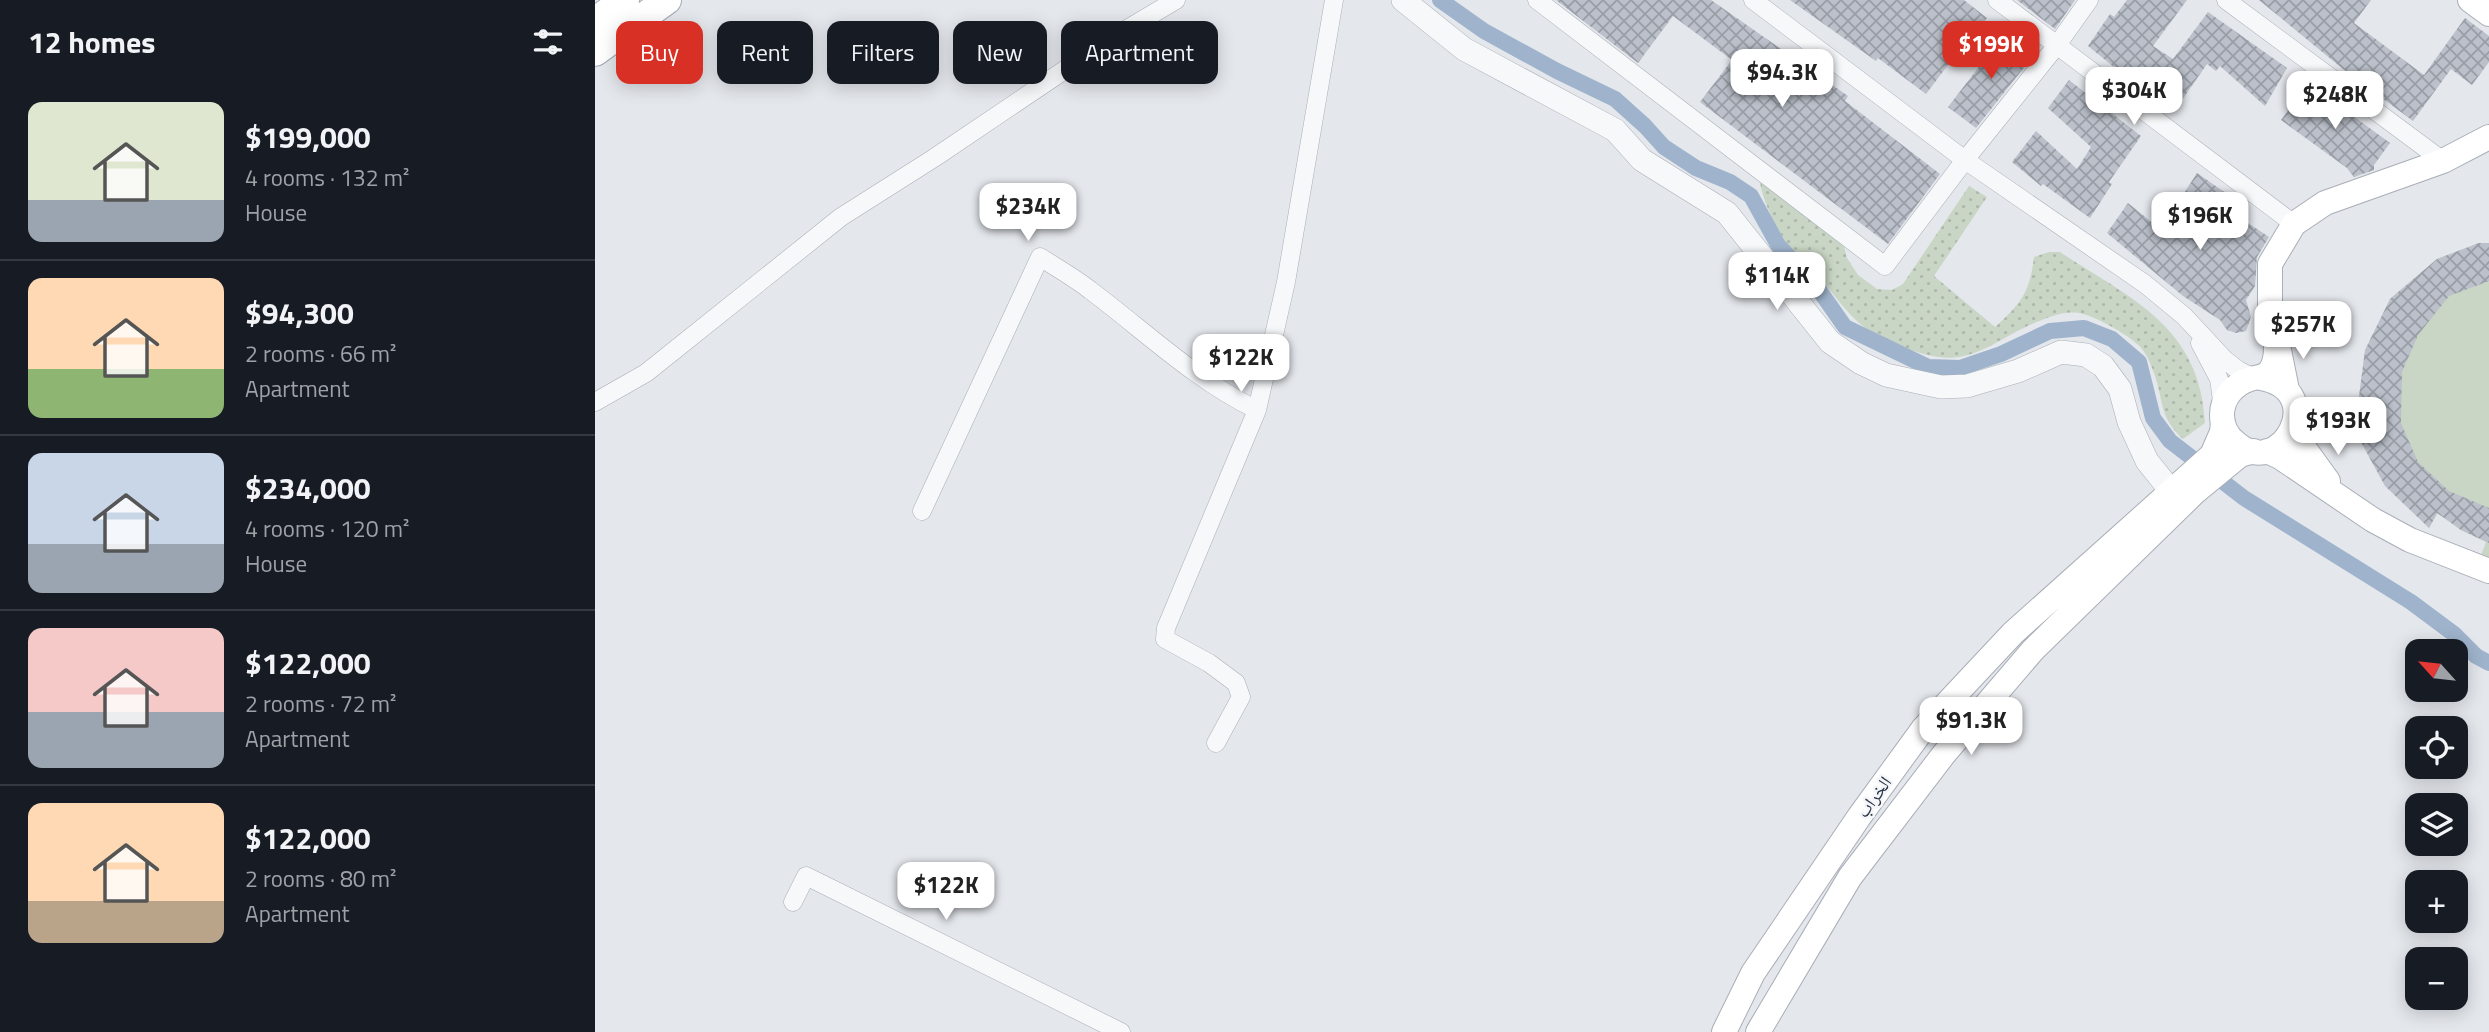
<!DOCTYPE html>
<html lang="en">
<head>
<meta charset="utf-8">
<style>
	body { margin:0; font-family:"Titillium Web","Noto Naskh Arabic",sans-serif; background:#20242c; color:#f1f3f6; height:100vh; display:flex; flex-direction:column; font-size:26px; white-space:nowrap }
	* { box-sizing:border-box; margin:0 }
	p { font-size:23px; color:#9ea1a6 }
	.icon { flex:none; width:38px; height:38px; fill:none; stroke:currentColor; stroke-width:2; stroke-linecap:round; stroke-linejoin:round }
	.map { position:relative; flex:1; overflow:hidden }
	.side { display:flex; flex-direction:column; background:#171b24; width:595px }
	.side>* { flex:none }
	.guide { position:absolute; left:21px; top:21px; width:665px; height:63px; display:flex; gap:14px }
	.needle { width:46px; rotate:297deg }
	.fabs { position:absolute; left:1810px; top:639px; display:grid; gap:14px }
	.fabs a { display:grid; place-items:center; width:63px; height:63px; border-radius:14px; background:#171b24; box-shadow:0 4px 18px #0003; font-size:35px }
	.price { position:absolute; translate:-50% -60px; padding:0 16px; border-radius:14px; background:#fff; color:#222; font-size:23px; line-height:46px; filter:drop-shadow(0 2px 4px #0008) }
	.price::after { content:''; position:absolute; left:50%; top:42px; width:21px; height:16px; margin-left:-10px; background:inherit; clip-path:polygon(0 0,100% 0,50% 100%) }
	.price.selected { background:#d93025; color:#fff }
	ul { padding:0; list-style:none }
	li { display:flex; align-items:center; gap:21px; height:175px; padding:0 28px }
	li+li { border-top:2px solid #363941 }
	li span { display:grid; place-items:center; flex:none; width:196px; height:140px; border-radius:14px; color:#555 }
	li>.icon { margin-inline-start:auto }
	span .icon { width:84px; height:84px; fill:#fffc; stroke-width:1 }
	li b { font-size:30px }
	h2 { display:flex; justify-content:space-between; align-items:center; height:84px; padding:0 28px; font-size:30px }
	.pill { padding:0 24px; border-radius:14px; background:#171b24; box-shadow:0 4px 18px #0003; font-size:24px; line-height:63px }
	.pill.selected { background:#d93025; color:#fff }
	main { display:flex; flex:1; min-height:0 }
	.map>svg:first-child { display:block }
</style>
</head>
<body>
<main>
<section class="side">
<h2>12 homes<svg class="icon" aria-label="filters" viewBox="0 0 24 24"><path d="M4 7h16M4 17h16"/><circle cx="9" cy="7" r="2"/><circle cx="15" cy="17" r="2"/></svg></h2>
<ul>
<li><span style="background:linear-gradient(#dfe7d0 70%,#9aa5b1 0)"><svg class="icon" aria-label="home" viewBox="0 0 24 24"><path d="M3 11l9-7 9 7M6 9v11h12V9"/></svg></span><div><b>$199,000</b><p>4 rooms · 132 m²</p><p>House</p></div></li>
<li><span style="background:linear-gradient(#ffd9b3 65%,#8fb573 0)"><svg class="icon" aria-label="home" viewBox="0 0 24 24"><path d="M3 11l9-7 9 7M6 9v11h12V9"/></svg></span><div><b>$94,300</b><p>2 rooms · 66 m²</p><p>Apartment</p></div></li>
<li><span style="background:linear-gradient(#c9d6e8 65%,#9aa5b1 0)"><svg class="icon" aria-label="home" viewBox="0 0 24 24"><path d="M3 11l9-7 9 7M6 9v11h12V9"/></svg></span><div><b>$234,000</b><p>4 rooms · 120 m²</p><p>House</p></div></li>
<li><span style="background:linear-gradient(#f6c9c9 60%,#9aa5b1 0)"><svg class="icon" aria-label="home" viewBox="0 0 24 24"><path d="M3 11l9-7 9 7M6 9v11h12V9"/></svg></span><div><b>$122,000</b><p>2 rooms · 72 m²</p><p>Apartment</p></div></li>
<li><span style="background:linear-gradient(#ffd9b3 70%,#b9a48a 0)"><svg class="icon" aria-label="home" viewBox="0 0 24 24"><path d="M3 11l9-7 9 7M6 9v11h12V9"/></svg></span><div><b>$122,000</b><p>2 rooms · 80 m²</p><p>Apartment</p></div></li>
</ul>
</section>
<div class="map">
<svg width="1894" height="1032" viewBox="0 0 1894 1032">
	<defs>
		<pattern id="park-dots" width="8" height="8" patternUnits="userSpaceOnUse" patternTransform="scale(1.75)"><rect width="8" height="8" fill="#c9d6c5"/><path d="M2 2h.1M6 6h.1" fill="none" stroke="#adb8ab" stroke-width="1.8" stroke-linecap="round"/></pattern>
		<pattern id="building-cross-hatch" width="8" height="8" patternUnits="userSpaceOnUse" patternTransform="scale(1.75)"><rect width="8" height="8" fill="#bbc0ca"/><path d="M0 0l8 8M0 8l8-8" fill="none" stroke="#989da6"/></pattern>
	</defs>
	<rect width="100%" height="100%" fill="#e4e7ec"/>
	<path fill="url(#park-dots)" d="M 1171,181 L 1247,239 L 1252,258 L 1263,275 L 1282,289 L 1297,290 L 1308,284 L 1374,186 L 1392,197 L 1339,276 L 1400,327 C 1426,304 1435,292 1439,257 L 1454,252 L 1465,252 C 1536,299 1605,326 1610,423 L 1588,439 C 1563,416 1569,400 1559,373 C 1556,365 1552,355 1547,349 C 1539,338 1502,317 1488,314 C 1471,309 1452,318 1437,324 C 1413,334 1390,353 1364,357 C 1350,359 1335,356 1322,352 C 1270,338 1255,316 1224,276 C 1215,264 1203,257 1194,246 C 1181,229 1169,204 1165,183 Z"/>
	<path fill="#c9d6c5" d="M 1884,243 L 1894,243 L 1894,561 L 1885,558 L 1891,542 L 1866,530 L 1843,513 L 1834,528 L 1764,396 L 1795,299 L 1842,259 Z"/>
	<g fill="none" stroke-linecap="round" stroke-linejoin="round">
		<path stroke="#9fb4cc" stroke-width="16" d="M 845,0 L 889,31 L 962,71 L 1020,99 L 1050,126 L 1069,147 L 1101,168 L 1135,182 L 1156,196 L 1183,245 L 1222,287 L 1250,327 L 1333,367 L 1365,368 L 1406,354 L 1455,331 L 1489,328 L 1517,339 L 1544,362 L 1558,418 L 1575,441 L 1649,498 L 1816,602 L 1859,634 L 1881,656 L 1894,663"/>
	</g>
	<path fill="url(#building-cross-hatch)" d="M 961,0 L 1116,0 L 1253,96 L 1250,101 L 1345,174 L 1293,244 L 1105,102 L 1137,60 L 1078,16 L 1043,63 Z
		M 1195,0 L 1369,0 L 1392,18 L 1364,55 L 1362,53 L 1331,94 L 1283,58 L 1281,61 Z
		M 1422,0 L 1480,0 L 1460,29 Z
		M 1532,0 L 1592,0 L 1558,46 L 1578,59 L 1613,12 L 1692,68 L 1670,106 L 1625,66 L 1621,71 L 1612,64 L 1580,110 L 1532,73 L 1530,76 L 1493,46 L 1515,14 L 1519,17 Z
		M 1664,0 L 1776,0 L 1759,23 L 1829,75 L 1870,18 L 1894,36 L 1894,62 L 1877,85 L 1856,69 L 1818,121 L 1748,69 Z
		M 1410,33 L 1439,55 L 1381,128 L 1353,107 Z
		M 1474,80 L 1546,136 L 1514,182 L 1517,184 L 1495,218 L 1448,184 L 1446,186 L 1417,162 L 1441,131 L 1482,169 L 1496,147 L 1453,108 Z
		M 1713,83 L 1795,143 L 1779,165 L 1779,170 L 1759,177 L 1752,168 L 1686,120 Z
		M 1602,173 L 1645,203 L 1638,213 L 1674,237 L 1662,257 L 1660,286 L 1651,300 L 1656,317 L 1651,331 L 1641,333 L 1632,330 L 1625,320 L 1588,296 L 1512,233 L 1533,203 L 1575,237 L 1588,215 L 1580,207 Z
		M 1884,243 L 1894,243 L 1894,281 L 1854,296 L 1823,335 L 1807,372 L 1806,423 L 1823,462 L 1854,491 L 1894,508 L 1894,543 L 1866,530 L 1842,513 L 1834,528 L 1790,486 L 1767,444 L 1764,396 L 1770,350 L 1795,299 L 1842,259 Z"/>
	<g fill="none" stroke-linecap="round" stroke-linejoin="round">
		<g stroke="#a9aeb7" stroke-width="19">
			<path id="minor" d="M 942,0 L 1290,266 L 1370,160 L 1550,284 L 1589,316 L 1630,360 L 1643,370 L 1659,378
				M 1158,0 L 1370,160 L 1462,45 L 1494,0
				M 1402,0 L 1699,224
				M 1631,0 L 1848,161
				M 1605,343 L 1624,379 L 1628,408
				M 0,402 L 51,373 L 246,217 L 339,158 L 517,38 L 581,0
				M 327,511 L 445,257 C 462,268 480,278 495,290 C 551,332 599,379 662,410
				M 621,743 L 646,697 L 641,683 L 614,663 L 570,639 L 571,628 L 662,410 L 691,282 L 739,0
				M 198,902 L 211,876 L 526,1032"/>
		</g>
		<g stroke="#a9aeb7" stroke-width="24">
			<path id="tertiary" d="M 808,0 L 869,49 L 1020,130 L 1047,160 L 1132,213 L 1235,342 L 1266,363 L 1291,375 L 1346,387 L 1372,386 L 1423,371 L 1466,352 L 1491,355 L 1508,366 L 1525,389 L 1534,422 L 1552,461 L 1576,491"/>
		</g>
		<g stroke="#a9aeb7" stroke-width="26">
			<path id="secondary" d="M 1875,0 L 1894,14
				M 1666,378 C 1736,391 1685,482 1641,443 C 1632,436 1627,426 1627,415 C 1627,398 1639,384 1655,379 C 1662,377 1668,378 1674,372 C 1680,365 1681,355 1681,347
				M 1692,390 L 1675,305 L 1675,264 L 1699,224 L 1730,203 L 1848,161 L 1894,137
				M 1700,425 L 1707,445 L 1733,481
				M 1672,451 L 1685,457 L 1778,520 L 1815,540 L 1894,571
				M 1129,1032 L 1158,973 L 1264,817 L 1328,729 L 1418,633 L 1617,455 L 1627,432 L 1628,422
				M 1163,1032 L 1255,877 L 1349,754 L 1438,650 L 1600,492 L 1645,455 L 1659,451"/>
		</g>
		<g stroke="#a3abb8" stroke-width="30">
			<path id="primary" d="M 0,21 L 30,0
				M 0,52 L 72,0"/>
		</g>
		<use href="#minor" stroke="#f7f8fa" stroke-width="18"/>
		<use href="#tertiary" stroke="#f7f8fa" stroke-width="23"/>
		<use href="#secondary" stroke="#fff" stroke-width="24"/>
		<use href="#primary" stroke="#fff" stroke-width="28"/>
	</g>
	<g text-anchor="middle" stroke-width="5" stroke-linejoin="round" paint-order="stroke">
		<g font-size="18" fill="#2b3445" stroke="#f4f6f9">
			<text transform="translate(1279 797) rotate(-54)" y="6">الخراب</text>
		</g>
	</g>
</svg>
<div class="fabs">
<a><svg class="needle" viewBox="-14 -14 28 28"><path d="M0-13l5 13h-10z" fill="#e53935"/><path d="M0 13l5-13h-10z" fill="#9ea1a6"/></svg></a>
<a><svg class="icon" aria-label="locate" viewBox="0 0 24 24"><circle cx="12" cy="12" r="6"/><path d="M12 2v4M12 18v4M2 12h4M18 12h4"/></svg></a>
<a><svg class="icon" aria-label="layers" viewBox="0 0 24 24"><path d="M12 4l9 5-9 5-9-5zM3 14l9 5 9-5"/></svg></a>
<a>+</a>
<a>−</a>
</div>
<b class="price selected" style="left:1396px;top:81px">$199K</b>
<b class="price" style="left:1187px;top:109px">$94.3K</b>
<b class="price" style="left:1539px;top:127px">$304K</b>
<b class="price" style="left:1740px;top:131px">$248K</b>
<b class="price" style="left:433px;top:243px">$234K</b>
<b class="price" style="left:1605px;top:252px">$196K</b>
<b class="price" style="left:1182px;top:312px">$114K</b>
<b class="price" style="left:1708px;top:361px">$257K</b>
<b class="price" style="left:646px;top:394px">$122K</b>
<b class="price" style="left:1743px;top:457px">$193K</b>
<b class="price" style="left:1376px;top:757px">$91.3K</b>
<b class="price" style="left:351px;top:922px">$122K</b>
<div class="guide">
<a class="pill selected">Buy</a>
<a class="pill">Rent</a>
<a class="pill">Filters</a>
<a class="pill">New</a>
<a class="pill">Apartment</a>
</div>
</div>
</main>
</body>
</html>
